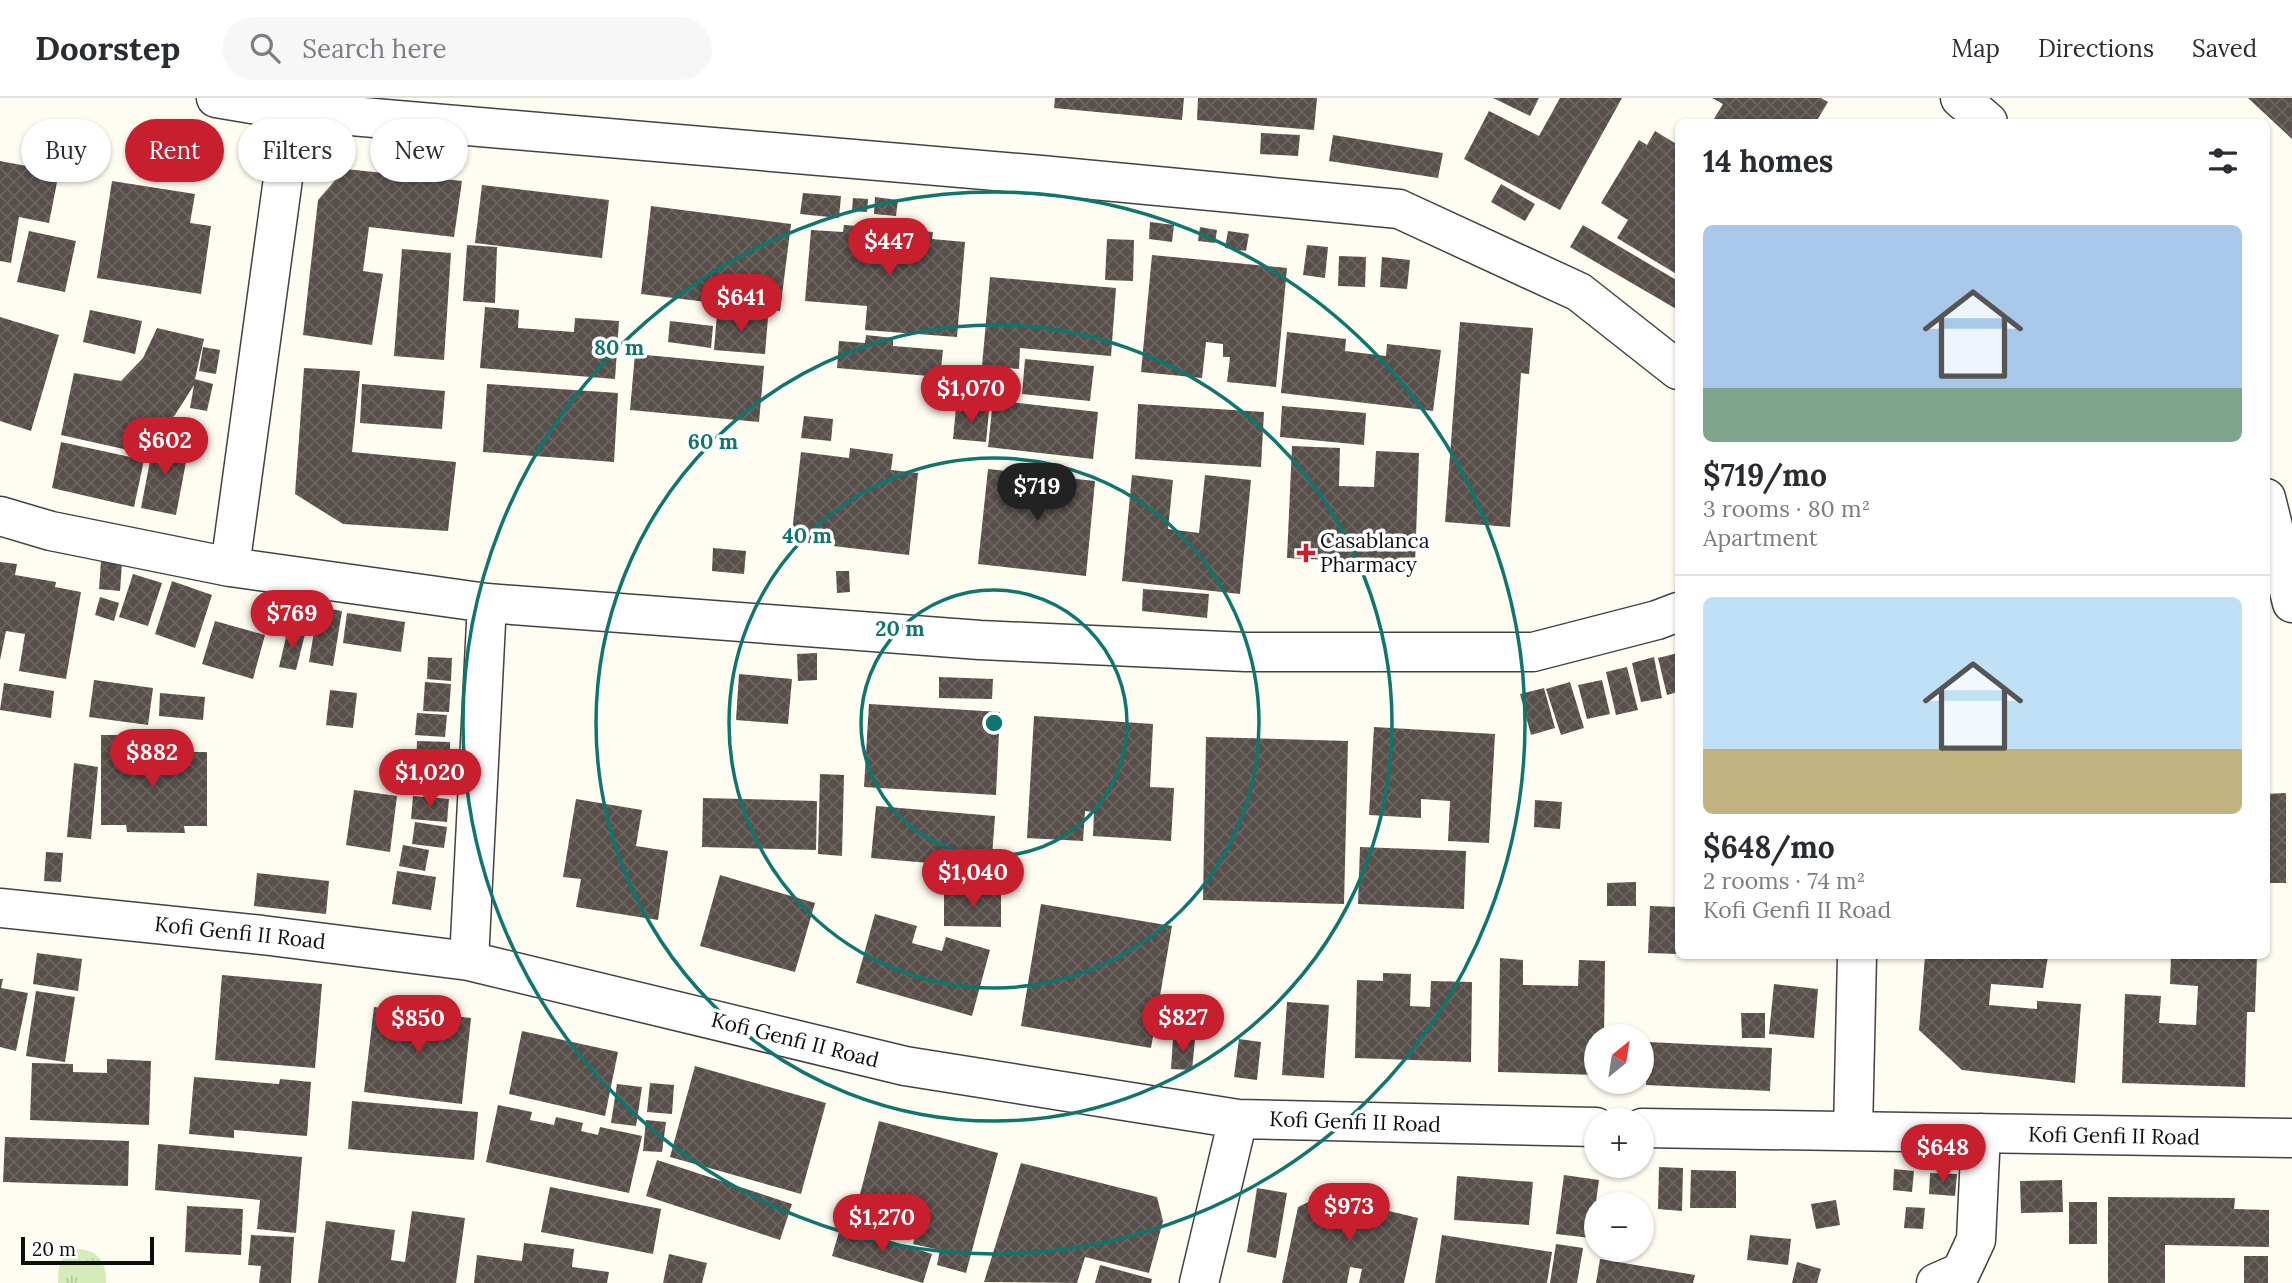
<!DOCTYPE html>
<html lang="en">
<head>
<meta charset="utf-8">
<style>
	body { margin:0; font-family:Lora,serif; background:#f7f7f7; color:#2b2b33; height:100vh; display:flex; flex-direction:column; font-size:26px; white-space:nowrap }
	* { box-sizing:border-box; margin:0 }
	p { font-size:23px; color:#7c7c81 }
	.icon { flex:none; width:38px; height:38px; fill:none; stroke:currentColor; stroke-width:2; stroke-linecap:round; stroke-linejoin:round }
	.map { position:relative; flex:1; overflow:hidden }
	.panel { position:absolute; left:1675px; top:21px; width:595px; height:840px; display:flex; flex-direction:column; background:#fff; border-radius:10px; box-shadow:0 2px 5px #0004 }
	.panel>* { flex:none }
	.top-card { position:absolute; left:21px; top:21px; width:665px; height:63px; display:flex; gap:14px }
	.needle { width:46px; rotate:30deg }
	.buttons { position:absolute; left:1584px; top:926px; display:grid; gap:14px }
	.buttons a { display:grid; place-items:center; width:70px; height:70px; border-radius:50%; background:#fff; box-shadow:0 2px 5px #0004; font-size:35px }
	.scale { position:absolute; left:21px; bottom:18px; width:133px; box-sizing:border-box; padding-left:7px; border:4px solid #0f0f0f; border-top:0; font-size:19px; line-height:24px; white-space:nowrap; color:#0f0f0f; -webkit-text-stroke:5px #fff; paint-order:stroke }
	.price { position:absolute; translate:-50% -60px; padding:0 16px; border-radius:24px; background:#c71f2e; color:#fff; font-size:23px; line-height:46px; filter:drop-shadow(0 2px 4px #0008) }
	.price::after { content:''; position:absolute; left:50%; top:42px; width:21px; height:16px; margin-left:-10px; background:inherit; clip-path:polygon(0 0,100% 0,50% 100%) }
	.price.current { background:#222; color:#fff }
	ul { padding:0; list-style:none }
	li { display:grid; align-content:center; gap:14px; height:371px; padding:0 28px }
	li+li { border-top:2px solid #e1e1e2 }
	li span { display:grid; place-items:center; height:217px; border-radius:10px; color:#555 }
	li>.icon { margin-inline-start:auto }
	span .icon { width:126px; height:126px; fill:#fffc; stroke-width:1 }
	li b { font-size:30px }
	h2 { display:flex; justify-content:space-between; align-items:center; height:84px; padding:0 28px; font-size:30px }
	.tag { padding:0 24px; border-radius:32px; background:#fff; box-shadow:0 2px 5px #0004; font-size:24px; line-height:63px }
	.tag.current { background:#c71f2e; color:#fff }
	header { display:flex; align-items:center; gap:42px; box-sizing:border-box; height:98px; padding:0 35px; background:#fff; border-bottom:2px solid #e1e1e2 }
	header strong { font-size:33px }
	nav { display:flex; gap:38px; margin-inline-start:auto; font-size:24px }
	.search { width:490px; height:63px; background:#f7f7f7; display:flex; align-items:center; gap:18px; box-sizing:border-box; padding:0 24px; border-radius:38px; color:#7c7c81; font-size:26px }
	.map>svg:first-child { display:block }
</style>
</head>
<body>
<header>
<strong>Doorstep</strong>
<div class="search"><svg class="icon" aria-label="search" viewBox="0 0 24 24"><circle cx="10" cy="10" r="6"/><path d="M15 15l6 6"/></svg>Search here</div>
<nav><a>Map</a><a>Directions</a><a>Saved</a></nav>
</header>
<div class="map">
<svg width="2292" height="1185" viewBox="0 0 2292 1185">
	<defs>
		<pattern id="grass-tufts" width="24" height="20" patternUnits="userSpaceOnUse" patternTransform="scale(1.75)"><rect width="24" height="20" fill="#d5ecb8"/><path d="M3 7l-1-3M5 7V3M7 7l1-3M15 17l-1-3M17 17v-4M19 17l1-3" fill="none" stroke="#b6c99d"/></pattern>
		<pattern id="building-cross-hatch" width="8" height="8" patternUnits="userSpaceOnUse" patternTransform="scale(1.75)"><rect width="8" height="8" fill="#584f4b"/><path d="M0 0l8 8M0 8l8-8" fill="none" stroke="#6b6461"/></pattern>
	</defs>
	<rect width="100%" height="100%" fill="#fffcf1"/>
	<path fill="url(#grass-tufts)" d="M 76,1151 C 98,1151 107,1165 106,1185 L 58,1185 C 58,1168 59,1159 76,1151 Z"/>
	<path fill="url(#building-cross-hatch)" d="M 1055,0 L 1184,0 L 1182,22 L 1054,10 Z
		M 1198,0 L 1317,0 L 1314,32 L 1197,22 Z
		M 1493,0 L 1539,0 L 1530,18 Z
		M 1560,0 L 1622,0 L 1560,112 L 1464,61 L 1489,13 L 1539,38 Z
		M 1712,0 L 1821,0 L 1828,4 L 1816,24 L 1712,24 L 1723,6 Z
		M 2248,0 L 2292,0 L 2292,41 Z
		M 1655,33 L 1678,47 L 1678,177 L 1617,140 L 1628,122 L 1601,105 L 1639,42 L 1647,47 Z
		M 1261,35 L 1300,37 L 1298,58 L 1260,56 Z
		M 1333,37 L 1443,55 L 1438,80 L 1329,63 Z
		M 0,63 L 59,74 L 49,125 L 19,119 L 11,165 L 0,163 Z
		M 345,71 L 462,83 L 454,139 L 369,129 L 363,173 L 383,176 L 372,247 L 303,237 L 318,102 Z
		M 112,83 L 195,96 L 190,125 L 211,128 L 201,196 L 97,180 Z
		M 1501,86 L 1535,106 L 1525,123 L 1491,104 Z
		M 482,87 L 609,102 L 602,160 L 475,145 Z
		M 803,95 L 841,98 L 839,120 L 800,116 Z
		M 875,99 L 898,102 L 896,118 L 874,116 Z
		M 853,100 L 868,101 L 867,114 L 852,113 Z
		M 651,108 L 791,126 L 780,213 L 641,196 Z
		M 1150,124 L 1174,127 L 1172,144 L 1149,141 Z
		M 844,127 L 933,134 L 932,141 L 965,144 L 957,239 L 865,232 L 867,208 L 805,203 L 811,132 L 843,134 Z
		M 1583,127 L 1678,183 L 1678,212 L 1570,149 Z
		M 1200,129 L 1217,132 L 1215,145 L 1198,143 Z
		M 29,133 L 76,143 L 65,194 L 17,184 Z
		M 1228,133 L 1249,136 L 1246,153 L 1225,150 Z
		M 1107,141 L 1134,142 L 1133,183 L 1105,182 Z
		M 467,147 L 497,149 L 495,205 L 463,203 Z
		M 1307,147 L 1328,149 L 1325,180 L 1303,177 Z
		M 402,151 L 451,155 L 444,262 L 394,258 Z
		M 1152,157 L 1287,170 L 1276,289 L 1227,284 L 1230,259 L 1223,259 L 1223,246 L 1206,244 L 1202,280 L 1141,274 Z
		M 1339,158 L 1366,159 L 1365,189 L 1338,188 Z
		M 1382,159 L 1410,162 L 1407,191 L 1380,189 Z
		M 990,179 L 1116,190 L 1111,258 L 1020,250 L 1019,271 L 982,268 Z
		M 485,209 L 519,212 L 518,230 L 574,234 L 575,220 L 619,223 L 615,281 L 480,270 Z
		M 90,212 L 142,223 L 135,256 L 83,244 Z
		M 717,215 L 768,220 L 765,256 L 714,252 Z
		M 0,219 L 59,237 L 31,333 L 0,323 Z
		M 670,223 L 713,228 L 711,250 L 668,244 Z
		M 1460,224 L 1533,230 L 1529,276 L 1521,275 L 1510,429 L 1445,424 Z
		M 157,230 L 204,241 L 195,281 L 213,286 L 207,313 L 190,310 L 194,287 L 175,317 L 137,354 L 61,337 L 74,275 L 121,283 L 143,260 Z
		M 1287,234 L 1346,241 L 1345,253 L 1386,258 L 1387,246 L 1441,252 L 1433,313 L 1281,295 Z
		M 866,237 L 893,240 L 893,248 L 943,252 L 940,279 L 837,270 L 839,243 L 865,245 Z
		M 203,249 L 220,252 L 216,276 L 199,273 Z
		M 635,256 L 764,268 L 759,324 L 630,312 Z
		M 1025,261 L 1094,268 L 1090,303 L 1022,296 Z
		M 304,270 L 360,273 L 352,354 L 456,364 L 448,433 L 343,426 L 295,396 Z
		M 362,286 L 445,293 L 442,331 L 360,325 Z
		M 487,286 L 618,295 L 614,364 L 483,354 Z
		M 993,302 L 1098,314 L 1093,361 L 988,349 Z
		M 1138,306 L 1264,314 L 1261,369 L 1135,361 Z
		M 1282,308 L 1366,315 L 1364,347 L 1280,339 Z
		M 956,310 L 989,313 L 986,344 L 953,341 Z
		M 804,318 L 833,321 L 831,343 L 801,340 Z
		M 154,342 L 189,348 L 176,417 L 141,410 Z
		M 61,344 L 144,362 L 134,409 L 52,390 Z
		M 1292,348 L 1340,350 L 1339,388 L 1374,389 L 1376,353 L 1419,355 L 1415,466 L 1287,460 Z
		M 850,350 L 893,356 L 891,372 L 918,375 L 909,457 L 791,443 L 801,354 L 849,360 Z
		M 988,371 L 1095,383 L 1086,478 L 978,466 Z
		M 1132,377 L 1173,382 L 1168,431 L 1199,435 L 1205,377 L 1251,382 L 1240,496 L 1122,483 Z
		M 713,450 L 746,453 L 744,476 L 712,473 Z
		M 101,463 L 122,465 L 120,493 L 99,491 Z
		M 0,464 L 17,466 L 15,477 L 56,484 L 55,489 L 81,494 L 66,581 L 19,573 L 25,536 L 6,533 L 0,562 Z
		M 836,473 L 849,473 L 850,494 L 837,495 Z
		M 133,476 L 162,485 L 148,528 L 119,519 Z
		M 172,483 L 212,497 L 195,550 L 155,536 Z
		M 1143,491 L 1209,496 L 1207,520 L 1142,513 Z
		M 100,499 L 119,505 L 114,523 L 95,517 Z
		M 318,509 L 342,513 L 333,568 L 309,564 Z
		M 347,515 L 405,524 L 401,554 L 343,545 Z
		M 215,523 L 265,537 L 253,581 L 202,566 Z
		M 288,531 L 305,536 L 296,572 L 279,569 Z
		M 817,555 L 817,582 L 798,583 L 797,556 Z
		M 1678,555 L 1678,594 L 1667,597 L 1658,560 Z
		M 428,559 L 452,560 L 451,583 L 427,581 Z
		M 1654,559 L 1662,600 L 1641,604 L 1632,565 Z
		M 1627,569 L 1638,612 L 1616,617 L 1606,574 Z
		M 739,576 L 792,581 L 788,626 L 736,622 Z
		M 939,579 L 993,581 L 992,601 L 939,600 Z
		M 94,582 L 153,590 L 148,627 L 89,619 Z
		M 1602,582 L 1610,616 L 1587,621 L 1578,587 Z
		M 425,584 L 451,586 L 449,614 L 423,613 Z
		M 1570,584 L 1584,630 L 1561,637 L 1546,591 Z
		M 4,585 L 54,593 L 51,620 L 0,612 Z
		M 1544,590 L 1555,630 L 1531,637 L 1520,596 Z
		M 330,592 L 357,595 L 353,630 L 326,627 Z
		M 160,595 L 205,599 L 203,622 L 159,618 Z
		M 869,606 L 1000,614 L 996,697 L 864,689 Z
		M 417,615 L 447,617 L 445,639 L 415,637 Z
		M 1034,618 L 1153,626 L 1150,689 L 1174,690 L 1171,743 L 1093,738 L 1094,714 L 1085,713 L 1083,743 L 1027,740 Z
		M 1374,629 L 1495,636 L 1489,745 L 1448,743 L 1450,703 L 1421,701 L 1421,720 L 1369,717 Z
		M 101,637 L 137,637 L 137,667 L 166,668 L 166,654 L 207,654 L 207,728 L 184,728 L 185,735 L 127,734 L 126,727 L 101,727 Z
		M 1206,639 L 1348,643 L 1344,806 L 1203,802 Z
		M 417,643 L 450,644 L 450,669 L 416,668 Z
		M 74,665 L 98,669 L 91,741 L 67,739 Z
		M 416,672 L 449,674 L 448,695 L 416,694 Z
		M 820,676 L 844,677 L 842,758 L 818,756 Z
		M 354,692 L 397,698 L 390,754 L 346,747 Z
		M 2286,695 L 2286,785 L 2266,785 L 2266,696 Z
		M 413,698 L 449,701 L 447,724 L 411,721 Z
		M 703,700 L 817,703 L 816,752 L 702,749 Z
		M 576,701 L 642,712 L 636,748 L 668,753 L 658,822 L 576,809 L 581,781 L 563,779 Z
		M 1535,702 L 1562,704 L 1560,731 L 1534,729 Z
		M 876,708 L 995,718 L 991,772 L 1006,773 L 1005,793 L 974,791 L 975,770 L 988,770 L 871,760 Z
		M 415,724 L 447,729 L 444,750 L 412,746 Z
		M 403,747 L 429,752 L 425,773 L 399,768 Z
		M 1360,749 L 1466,753 L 1464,811 L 1358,806 Z
		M 46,754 L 63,755 L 61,784 L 44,783 Z
		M 397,773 L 436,779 L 431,812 L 392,806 Z
		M 257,775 L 329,783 L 326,816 L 254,808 Z
		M 720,777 L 815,805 L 795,874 L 700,848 Z
		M 1636,784 L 1636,808 L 1607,808 L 1607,785 Z
		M 944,794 L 1001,794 L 1001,829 L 944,828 Z
		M 1041,806 L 1172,828 L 1151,950 L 1021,928 Z
		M 1650,808 L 1678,809 L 1678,856 L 1648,855 Z
		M 875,816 L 917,828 L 912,845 L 942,853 L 946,839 L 990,852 L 972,918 L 856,885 Z
		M 37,855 L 82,861 L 78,893 L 33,886 Z
		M 1925,858 L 2048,858 L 2043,890 L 1991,886 L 1989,907 L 2037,911 L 2037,903 L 2081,906 L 2075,985 L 1962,972 L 1919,932 Z
		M 2171,858 L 2257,858 L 2255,914 L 2247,914 L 2245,989 L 2122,985 L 2125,896 L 2161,898 L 2159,925 L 2196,927 L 2198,888 L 2170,886 Z
		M 1500,860 L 1523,862 L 1523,887 L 1578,888 L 1579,862 L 1605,863 L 1604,938 L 1596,938 L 1596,977 L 1498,974 Z
		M 1383,875 L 1411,876 L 1410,908 L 1430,909 L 1431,883 L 1472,884 L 1471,964 L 1355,960 L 1357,882 L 1383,883 Z
		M 222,877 L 322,886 L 315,970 L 215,962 Z
		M 0,881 L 3,881 L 1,890 L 28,895 L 16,953 L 0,949 Z
		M 1774,886 L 1818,891 L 1814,940 L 1769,936 Z
		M 36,893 L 75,899 L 65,964 L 26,958 Z
		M 1287,904 L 1329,907 L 1324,980 L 1282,977 Z
		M 374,909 L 471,920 L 462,1006 L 364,994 Z
		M 1741,915 L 1765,915 L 1765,940 L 1742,940 Z
		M 522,933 L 618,954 L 605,1018 L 509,996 Z
		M 1173,940 L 1195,942 L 1192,972 L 1171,971 Z
		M 1239,941 L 1261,944 L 1257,982 L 1234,979 Z
		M 1648,944 L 1772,950 L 1770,993 L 1646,987 Z
		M 107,961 L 151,963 L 149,1027 L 30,1022 L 32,965 L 73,966 L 73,974 L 107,975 Z
		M 695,968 L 826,1005 L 801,1096 L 670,1059 Z
		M 194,979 L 279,986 L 280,981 L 311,984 L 307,1038 L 234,1032 L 234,1040 L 189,1036 Z
		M 650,985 L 674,987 L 672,1016 L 647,1014 Z
		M 617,986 L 642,989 L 636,1028 L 611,1025 Z
		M 352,1003 L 478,1014 L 474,1062 L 348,1051 Z
		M 498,1007 L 532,1014 L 530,1022 L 554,1027 L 556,1019 L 583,1025 L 581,1033 L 598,1037 L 600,1029 L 642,1038 L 629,1095 L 486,1064 Z
		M 646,1022 L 666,1024 L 662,1054 L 643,1053 Z
		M 879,1023 L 998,1055 L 966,1175 L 937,1167 L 940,1152 L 913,1146 L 920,1119 L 911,1117 L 906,1137 L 853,1123 Z
		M 5,1039 L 129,1043 L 128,1088 L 3,1084 Z
		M 158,1046 L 302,1059 L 296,1135 L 257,1131 L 260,1102 L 155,1092 Z
		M 657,1062 L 792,1106 L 780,1142 L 646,1098 Z
		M 1021,1065 L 1157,1099 L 1163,1123 L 1149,1175 L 1085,1159 L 1077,1185 L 984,1184 Z
		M 1659,1069 L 1683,1070 L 1682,1113 L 1658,1111 Z
		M 1894,1071 L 1914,1073 L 1912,1094 L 1893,1092 Z
		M 1691,1072 L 1736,1073 L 1736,1110 L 1690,1110 Z
		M 1930,1075 L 1957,1076 L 1955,1098 L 1929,1096 Z
		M 1564,1077 L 1599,1082 L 1591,1140 L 1556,1136 Z
		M 1457,1078 L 1533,1084 L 1529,1127 L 1454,1122 Z
		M 2062,1082 L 2063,1114 L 2021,1115 L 2020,1083 Z
		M 550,1089 L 661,1111 L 653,1156 L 541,1134 Z
		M 1257,1090 L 1287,1095 L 1276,1160 L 1247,1154 Z
		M 1323,1097 L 1418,1120 L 1404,1185 L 1359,1185 L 1362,1171 L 1350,1169 L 1347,1185 L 1282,1185 L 1298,1109 Z
		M 2108,1099 L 2235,1100 L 2234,1111 L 2269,1112 L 2269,1149 L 2165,1147 L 2165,1185 L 2108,1185 Z
		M 1836,1102 L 1840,1127 L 1816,1131 L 1811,1106 Z
		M 2069,1104 L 2097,1104 L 2097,1146 L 2069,1146 Z
		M 187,1108 L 243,1111 L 241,1157 L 185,1154 Z
		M 1906,1109 L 1925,1110 L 1923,1131 L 1904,1130 Z
		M 412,1113 L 465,1120 L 456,1185 L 318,1185 L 326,1123 L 395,1132 L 391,1162 L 405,1164 Z
		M 841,1127 L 932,1156 L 923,1185 L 832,1158 Z
		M 251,1137 L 294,1139 L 291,1185 L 259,1185 L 261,1168 L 248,1167 Z
		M 1442,1137 L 1552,1154 L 1547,1185 L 1435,1185 Z
		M 1750,1137 L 1791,1141 L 1788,1167 L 1747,1162 Z
		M 524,1145 L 574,1151 L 572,1169 L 609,1174 L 607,1185 L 474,1185 L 477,1157 L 522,1163 Z
		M 1556,1146 L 1583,1150 L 1577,1185 L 1550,1185 Z
		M 669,1156 L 707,1165 L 702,1185 L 663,1185 Z
		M 2244,1158 L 2268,1158 L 2268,1185 L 2244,1185 Z
		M 1600,1161 L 1695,1177 L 1693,1185 L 1596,1185 Z
		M 1797,1164 L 1821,1171 L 1817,1185 L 1792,1185 Z
		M 1100,1167 L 1152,1181 L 1151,1185 L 1095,1185 Z"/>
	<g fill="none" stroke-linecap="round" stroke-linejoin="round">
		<g stroke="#424242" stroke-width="41">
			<path id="minor" d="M 216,0 L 293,13 L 1041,77 L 1399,111 L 1579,194 L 1678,272
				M 1960,0 L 1988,24
				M 2266,400 L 2292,505
				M 0,418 L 51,433 L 230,469 L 487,505 L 980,542 L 1246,554 L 1533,554 L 1657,522 L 1678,514
				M 230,469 L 294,0
				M 0,810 L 262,837 L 469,863 L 905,968 L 1238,1021 L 1596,1029
				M 469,863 L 487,505
				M 1642,1030 L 2292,1040
				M 1853,1033 L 1857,858
				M 1199,1185 L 1238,1021
				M 1936,1185 L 1961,1174 L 1976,1142 L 1981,1035"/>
		</g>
		<use href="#minor" stroke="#fff" stroke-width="38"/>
	</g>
	<g fill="none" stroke="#0f766e" stroke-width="3.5">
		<circle cx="994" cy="625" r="133"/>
		<circle cx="994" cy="625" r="265"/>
		<circle cx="994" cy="625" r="398"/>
		<circle cx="994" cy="625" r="531"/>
	</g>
	<path fill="#c71f2e" stroke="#fff" stroke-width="2.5" d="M1302.5 444.5h7v7h7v7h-7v7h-7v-7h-7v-7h7z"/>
	<g text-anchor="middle" stroke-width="7" stroke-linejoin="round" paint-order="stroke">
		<g font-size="21" fill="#0f0f0f" stroke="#fff" text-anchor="start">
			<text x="1320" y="450">Casablanca<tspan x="1320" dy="24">Pharmacy</tspan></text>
		</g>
		<g font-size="21" fill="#0f0f0f" stroke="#fff">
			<text transform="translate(240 835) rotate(6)" y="7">Kofi Genfi II Road</text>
			<text transform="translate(795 942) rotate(14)" y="7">Kofi Genfi II Road</text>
			<text transform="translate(1355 1024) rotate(2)" y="7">Kofi Genfi II Road</text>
			<text transform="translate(2114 1038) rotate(1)" y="7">Kofi Genfi II Road</text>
		</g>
	</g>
	<circle cx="994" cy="625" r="10" fill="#0f766e" stroke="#fff" stroke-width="3.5"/>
	<g font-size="21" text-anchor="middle" font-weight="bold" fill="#0f766e" stroke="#fff" stroke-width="7" stroke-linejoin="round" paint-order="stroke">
		<text x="619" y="257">80 m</text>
		<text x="713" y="351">60 m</text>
		<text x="807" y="445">40 m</text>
		<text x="900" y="538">20 m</text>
	</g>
</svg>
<div class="buttons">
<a><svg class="needle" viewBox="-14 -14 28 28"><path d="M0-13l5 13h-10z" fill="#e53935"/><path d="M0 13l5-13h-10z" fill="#7c7c81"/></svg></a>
<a>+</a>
<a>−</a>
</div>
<div class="scale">20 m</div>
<b class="price" style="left:889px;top:180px">$447</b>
<b class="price" style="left:741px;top:236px">$641</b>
<b class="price" style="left:971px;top:327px">$1,070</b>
<b class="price" style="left:165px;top:379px">$602</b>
<b class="price current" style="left:1037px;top:425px">$719</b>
<b class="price" style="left:292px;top:552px">$769</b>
<b class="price" style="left:152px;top:691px">$882</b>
<b class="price" style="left:430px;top:711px">$1,020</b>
<b class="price" style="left:973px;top:811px">$1,040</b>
<b class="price" style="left:1183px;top:956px">$827</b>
<b class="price" style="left:418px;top:957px">$850</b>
<b class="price" style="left:1943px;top:1086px">$648</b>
<b class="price" style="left:1349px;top:1145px">$973</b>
<b class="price" style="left:882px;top:1156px">$1,270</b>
<div class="top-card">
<a class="tag">Buy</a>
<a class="tag current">Rent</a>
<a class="tag">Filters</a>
<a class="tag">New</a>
</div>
<section class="panel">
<h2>14 homes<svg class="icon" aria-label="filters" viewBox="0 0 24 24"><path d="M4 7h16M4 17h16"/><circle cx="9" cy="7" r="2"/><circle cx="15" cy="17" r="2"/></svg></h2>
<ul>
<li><span style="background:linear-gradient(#a9c7e8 75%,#7fa58c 0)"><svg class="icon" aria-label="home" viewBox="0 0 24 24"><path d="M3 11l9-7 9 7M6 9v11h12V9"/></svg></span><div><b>$719/mo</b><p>3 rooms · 80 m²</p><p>Apartment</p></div></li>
<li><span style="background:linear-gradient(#bfe0f5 70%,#c2b280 0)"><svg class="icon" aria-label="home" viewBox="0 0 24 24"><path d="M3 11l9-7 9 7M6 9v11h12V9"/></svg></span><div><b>$648/mo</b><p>2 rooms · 74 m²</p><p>Kofi Genfi II Road</p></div></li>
</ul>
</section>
</div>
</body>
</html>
